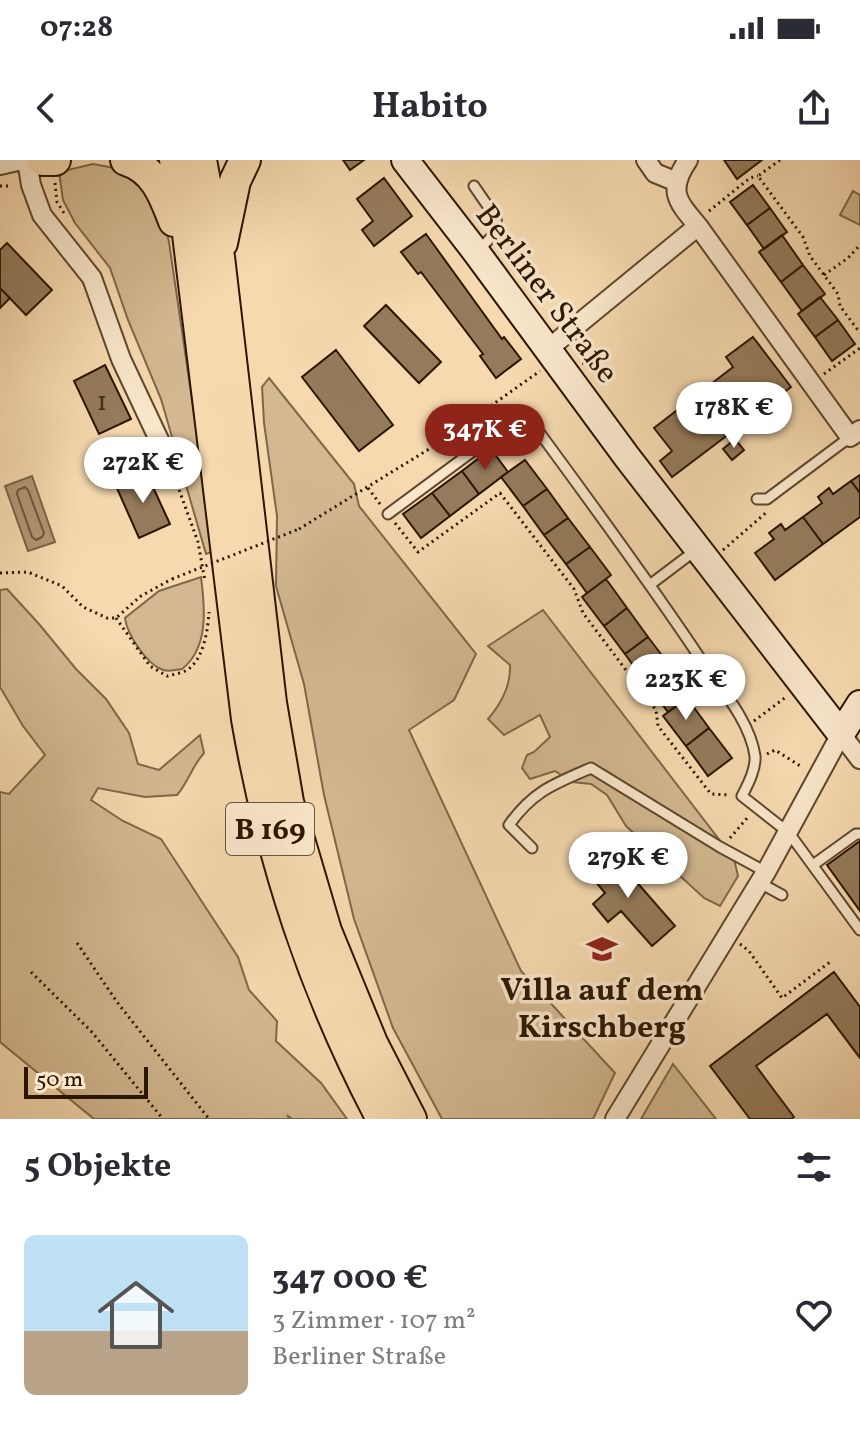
<!DOCTYPE html>
<html lang="de">
<head>
<meta charset="utf-8">
<style>
	body { margin:0; font-family:Vollkorn,serif; background:#f2f2f3; color:#2b2b33; height:100vh; display:flex; flex-direction:column; font-size:30px; white-space:nowrap }
	* { box-sizing:border-box; margin:0 }
	p { font-size:26px; color:#7c7c81 }
	.icon { flex:none; width:44px; height:44px; fill:none; stroke:currentColor; stroke-width:2; stroke-linecap:round; stroke-linejoin:round }
	.map { position:relative; height:959px; overflow:hidden }
	.drawer { display:flex; flex-direction:column; background:#fff; flex:1 }
	.drawer>* { flex:none }
	.scale { position:absolute; left:24px; bottom:20px; width:124px; box-sizing:border-box; padding-left:8px; border:4px solid #2b1600; border-top:0; font-size:22px; line-height:28px; white-space:nowrap; color:#2b1600; -webkit-text-stroke:6px #f9e6cb; paint-order:stroke }
	.price { position:absolute; translate:-50% -68px; padding:0 18px; border-radius:28px; background:#fff; color:#222; font-size:26px; line-height:52px; filter:drop-shadow(0 2px 4px #0008) }
	.price::after { content:''; position:absolute; left:50%; top:48px; width:24px; height:18px; margin-left:-12px; background:inherit; clip-path:polygon(0 0,100% 0,50% 100%) }
	.price.selected { background:#8f2418; color:#fff }
	ul { padding:0; list-style:none }
	li { display:flex; align-items:center; gap:24px; height:200px; padding:0 24px }
	li+li { border-top:2px solid #e1e1e2 }
	li span { display:grid; place-items:center; flex:none; width:224px; height:160px; border-radius:12px; color:#555 }
	li>.icon { margin-inline-start:auto }
	span .icon { width:96px; height:96px; fill:#fffc; stroke-width:1 }
	li b { font-size:34px }
	h2 { display:flex; justify-content:space-between; align-items:center; height:96px; padding:0 24px; font-size:34px }
	.status { display:flex; justify-content:space-between; align-items:center; height:56px; padding:0 40px; background:#fff; direction:ltr }
	.status svg { height:22px; fill:currentColor }
	header { display:flex; justify-content:space-between; align-items:center; height:104px; padding:0 24px; background:#fff; font-size:36px; font-weight:700 }
	.map>svg:first-child { display:block }
</style>
</head>
<body>
<div class="status"><b>07:28</b><svg viewBox="0 0 49 12"><path d="M0 12V9h3v3zM5 12V6h3v6zM10 12V3h3v9zM15 12V0h3v12zM26 1h20v11H26zM47 4h2v5h-2z"/></svg></div>
<header><svg class="icon" aria-label="back" viewBox="0 0 24 24"><path d="M15 5l-7 7 7 7"/></svg>Habito<svg class="icon" aria-label="share" viewBox="0 0 24 24"><path d="M12 15V3M7 8l5-5 5 5M5 13v7h14v-7"/></svg></header>
<div class="map">
<svg width="860" height="959" viewBox="0 0 860 959">
	<rect width="100%" height="100%" fill="#f6d9af"/>
	<filter id="stains"><feTurbulence type="fractalNoise" baseFrequency=".0025" numOctaves="4"/><feColorMatrix values="0 0 0 0 .2 0 0 0 0 .09 0 0 0 0 .02 0 0 0 .5 -.17"/></filter>
	<radialGradient id="worn" r=".72"><stop offset=".6" stop-color="#630" stop-opacity="0"/><stop offset="1" stop-color="#630" stop-opacity=".3"/></radialGradient>
	<path fill="#d3b891" stroke="#7f6748" stroke-width="2" d="M 93,4 L 125,10 L 161,48 L 169,82 L 214,391 L 206,394 L 161,239 L 128,160 L 110,108 L 75,63 L 63,40 L 59,12 Z
		M 853,31 L 860,35 L 860,65 L 840,55 Z
		M 269,218 L 354,324 L 359,346 L 476,494 L 454,540 L 409,570 L 521,811 L 615,913 L 593,959 L 442,959 L 393,868 L 354,759 L 324,635 L 304,524 L 276,426 L 277,356 L 264,263 L 262,227 Z
		M 201,417 C 205,448 209,488 182,509 C 176,510 169,512 163,510 C 146,504 127,474 125,458 L 159,431 Z
		M 7,429 L 39,464 L 76,509 L 106,539 L 129,573 L 138,604 L 159,610 L 200,575 L 204,593 C 192,606 189,621 177,635 L 145,637 L 98,628 L 91,640 L 123,661 L 161,679 L 238,797 L 249,830 L 277,861 L 276,881 L 321,923 L 347,959 L 292,959 L 287,955 L 290,959 L 94,959 L 0,882 L 0,632 L 9,634 L 45,595 L 23,566 L 0,527 L 0,430 Z
		M 543,450 L 734,699 L 738,716 L 720,746 L 704,738 L 626,666 L 607,635 L 591,624 L 572,622 L 555,611 L 530,619 L 522,608 L 527,595 L 534,592 L 550,577 L 540,555 L 504,575 L 488,559 C 501,544 511,526 510,505 L 488,486 Z
		M 673,904 L 716,959 L 641,959 Z"/>
	<path fill="#b19774" stroke="#7b6346" stroke-width="2" d="M 32,316 L 55,382 L 28,391 L 5,326 Z"/>
	<g fill="none" stroke-linecap="round" stroke-linejoin="round">
		<path stroke="#6e563a" stroke-width="2" d="M 25,327 L 28,330 L 44,373 L 42,377 L 36,380 L 32,377 L 17,334 L 18,330 Z"/>
	</g>
	<path fill="#957b5b" stroke="#2b1600" stroke-width="2" d="M 343,0 L 364,0 L 350,10 Z
		M 724,0 L 762,0 L 737,19 Z
		M 384,18 L 412,56 L 374,86 L 362,70 L 373,61 L 357,39 Z
		M 753,25 L 770,48 L 747,65 L 730,42 Z
		M 770,48 L 787,72 L 764,89 L 747,65 Z
		M 426,74 L 502,179 L 504,177 L 521,199 L 496,218 L 480,196 L 483,194 L 421,112 L 418,114 L 401,92 Z
		M 782,75 L 803,105 L 781,122 L 759,92 Z
		M 7,83 L 52,130 L 26,155 L 0,128 L 0,90 Z
		M 803,105 L 825,134 L 802,151 L 781,122 Z
		M 0,128 L 10,138 L 0,148 Z
		M 820,137 L 838,160 L 815,177 L 798,154 Z
		M 386,145 L 441,202 L 419,223 L 364,166 Z
		M 838,160 L 855,184 L 832,201 L 815,177 Z
		M 753,177 L 791,227 L 672,317 L 660,301 L 672,291 L 654,268 L 733,207 L 726,197 Z
		M 336,190 L 393,265 L 359,291 L 302,217 Z
		M 105,205 L 131,259 L 99,274 L 74,221 Z
		M 735,279 L 744,290 L 732,300 L 723,289 Z
		M 491,289 L 508,312 L 479,334 L 462,311 Z
		M 525,300 L 547,329 L 523,346 L 501,317 Z
		M 462,311 L 479,334 L 450,356 L 432,333 Z
		M 146,312 L 170,364 L 139,378 L 116,326 Z
		M 860,315 L 860,333 L 851,321 Z
		M 851,321 L 860,333 L 860,357 L 823,384 L 803,357 L 822,343 L 818,337 L 829,328 L 833,334 Z
		M 547,329 L 568,358 L 544,375 L 523,346 Z
		M 432,333 L 450,356 L 421,378 L 403,354 Z
		M 803,357 L 823,384 L 775,420 L 755,393 L 774,379 L 769,373 L 781,364 L 785,370 Z
		M 568,358 L 590,387 L 566,404 L 544,375 Z
		M 590,387 L 611,415 L 587,433 L 566,404 Z
		M 606,419 L 627,448 L 604,466 L 582,437 Z
		M 627,448 L 648,477 L 625,494 L 604,466 Z
		M 648,477 L 670,506 L 646,523 L 625,494 Z
		M 670,506 L 691,535 L 668,552 L 646,523 Z
		M 687,538 L 709,568 L 686,586 L 663,556 Z
		M 709,568 L 732,598 L 708,616 L 686,586 Z
		M 860,681 L 860,751 L 827,705 Z
		M 606,692 L 611,698 L 614,696 L 675,766 L 652,786 L 621,751 L 608,762 L 593,744 L 605,733 L 591,716 L 594,713 L 588,707 Z
		M 834,812 L 860,847 L 860,898 L 827,854 L 756,906 L 794,957 L 791,959 L 750,959 L 710,906 Z"/>
	<g fill="none" stroke-linecap="round" stroke-linejoin="round">
		<g stroke="#5e472c" stroke-width="13">
			<path id="service" d="M 474,26 L 496,58 L 497,71 L 479,90
				M 539,272 C 595,348 650,423 702,501 C 721,529 750,561 755,596 C 756,609 748,624 742,636 L 789,673 L 860,770
				M 757,339 L 767,339 L 850,277
				M 388,354 L 496,274
				M 651,424 L 696,390
				M 532,688 L 509,665 C 533,631 554,624 591,608 L 720,687 L 766,712
				M 813,705 L 856,674 L 860,674
				M 760,723 L 782,735"/>
		</g>
		<g stroke="#5e472c" stroke-width="22">
			<path id="minor" d="M 27,0 L 31,25 L 42,55 L 92,118 L 121,199 L 168,299
				M 646,0 L 655,13 L 677,22
				M 688,0 C 667,31 677,41 698,66 L 850,277 L 860,270
				M 0,5 L 22,0
				M 548,189 L 698,66
				M 615,959 L 766,712 L 841,574 L 860,599"/>
		</g>
		<g stroke="#2b1600" stroke-width="30">
			<path id="secondary" d="M 405,0 L 476,92 L 627,297 L 841,574 L 860,544"/>
		</g>
		<g stroke="#2b1600" stroke-width="34">
			<path id="trunk" d="M 42,0 L 55,0
				M 126,0 C 155,9 164,35 174,61
				M 175,0 L 186,58 L 247,559 C 272,703 314,830 382,959
				M 201,0 L 219,97 L 271,543 L 288,642 L 326,771 L 372,883 L 411,959
				M 222,83 L 235,21 L 245,0"/>
		</g>
		<path stroke="#2b1600" stroke-width="3" stroke-dasharray="2 4" stroke-linecap="butt" d="M 780,0 L 758,16 L 803,77 L 810,96 L 838,134 L 840,146 L 860,173
			M 55,23 L 57,42 L 64,53
			M 0,26 L 12,26
			M 709,51 L 750,18 L 758,16
			M 824,115 L 848,98 L 860,85
			M 582,203 L 606,202
			M 824,214 L 860,188
			M 173,313 L 198,382 L 205,421
			M 368,328 L 380,344
			M 395,363 L 418,392 L 500,333 L 574,429 L 583,453 L 656,550 L 658,566 L 711,634 L 730,635
			M 299,369 L 434,286 L 540,211
			M 723,390 L 768,351
			M 0,413 L 28,412 L 62,426 L 83,447 L 107,458 L 116,458 L 141,436 L 172,419
			M 116,458 L 150,506 L 167,516 C 175,514 185,513 191,507 C 204,495 208,469 209,452
			M 754,561 L 786,537
			M 767,594 L 775,590 L 802,607
			M 730,678 L 748,657
			M 77,783 L 117,842 L 209,959
			M 740,784 L 749,791 L 782,838 L 830,802
			M 31,812 L 91,871 L 163,959"/>
		<use href="#service" stroke="#f9e6cb" stroke-width="9"/>
		<use href="#minor" stroke="#f9e6cb" stroke-width="18"/>
		<use href="#secondary" stroke="#f9e6cb" stroke-width="26"/>
		<use href="#trunk" stroke="#f6d9af" stroke-width="30"/>
		<path stroke="#2b1600" stroke-width="3" stroke-dasharray="2 4" stroke-linecap="butt" d="M 172,419 L 299,369"/>
	</g>
	<defs>
		<g id="school-bare" transform="scale(2.4)"><path d="M0-5L7-2L0 1L-7-2ZM-4 1L0 2.5L4 1V4Q0 6-4 4Z" fill="#8f2418" stroke="#f9e6cb" stroke-width="2.5" paint-order="stroke"/></g>
	</defs>
	<g fill-rule="evenodd">
		<use href="#school-bare" x="602" y="789"/>
	</g>
	<g text-anchor="middle" stroke-width="7" stroke-linejoin="round" paint-order="stroke">
		<g font-size="28" fill="#462f17">
			<text x="102" y="250">1</text>
		</g>
		<rect fill="#f9e6cb" stroke="#69543d" stroke-width="2" x="226" y="643" width="88" height="52" rx="6"/>
		<g font-size="30" font-weight="bold" fill="#2b1600">
			<text x="270" y="679">B 169</text>
		</g>
		<g font-size="32" fill="#2b1600" stroke="#f9e6cb">
			<text transform="translate(548 133) rotate(53)" y="11">Berliner Straße</text>
		</g>
		<g font-size="32" font-weight="bold" fill="#2b1600" stroke="#f9e6cb">
			<text x="602" y="840">Villa auf dem<tspan x="602" dy="37">Kirschberg</tspan></text>
		</g>
	</g>
	<rect width="100%" height="100%" filter="url(#stains)"/>
	<rect width="100%" height="100%" fill="url(#worn)"/>
</svg>
<div class="scale">50 m</div>
<b class="price" style="left:734px;top:290px">178K €</b>
<b class="price selected" style="left:485px;top:312px">347K €</b>
<b class="price" style="left:143px;top:345px">272K €</b>
<b class="price" style="left:686px;top:562px">223K €</b>
<b class="price" style="left:628px;top:740px">279K €</b>
</div>
<section class="drawer">
<h2>5 Objekte<svg class="icon" aria-label="filters" viewBox="0 0 24 24"><path d="M4 7h16M4 17h16"/><circle cx="9" cy="7" r="2"/><circle cx="15" cy="17" r="2"/></svg></h2>
<ul>
<li><span style="background:linear-gradient(#bfe0f5 60%,#b9a48a 0)"><svg class="icon" aria-label="home" viewBox="0 0 24 24"><path d="M3 11l9-7 9 7M6 9v11h12V9"/></svg></span><div><b>347 000 €</b><p>3 Zimmer · 107 m²</p><p>Berliner Straße</p></div><svg class="icon" aria-label="heart" viewBox="0 0 24 24"><path d="M12 20l-8-8c-3-5 5-10 8-4 3-6 11-1 8 4z"/></svg></li>
</ul>
</section>
</body>
</html>
